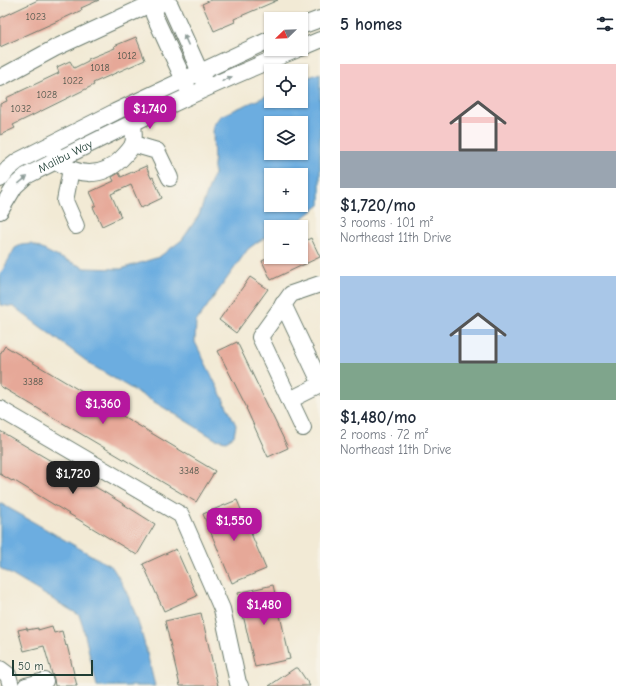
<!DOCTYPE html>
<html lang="en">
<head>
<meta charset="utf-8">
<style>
	body { margin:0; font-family:"Comic Neue",sans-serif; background:#f6f6f7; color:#1f2937; height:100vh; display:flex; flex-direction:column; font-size:15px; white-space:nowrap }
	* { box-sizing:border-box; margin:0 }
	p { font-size:13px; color:#747a83 }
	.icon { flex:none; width:22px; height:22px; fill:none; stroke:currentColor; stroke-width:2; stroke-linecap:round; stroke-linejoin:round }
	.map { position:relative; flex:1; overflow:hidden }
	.side { display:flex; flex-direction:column; background:#fff; width:316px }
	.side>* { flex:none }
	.needle { width:26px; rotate:247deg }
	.fabs { position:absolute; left:264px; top:12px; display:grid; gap:8px }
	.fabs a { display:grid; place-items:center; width:44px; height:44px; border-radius:0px; background:#fff; box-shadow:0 1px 3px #0004; font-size:20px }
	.scale { position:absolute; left:12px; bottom:10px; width:81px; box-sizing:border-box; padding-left:4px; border:2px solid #1f3d34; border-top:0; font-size:11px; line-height:14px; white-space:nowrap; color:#1f3d34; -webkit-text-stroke:3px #f7f3e8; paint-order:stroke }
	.price { position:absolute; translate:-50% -34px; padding:0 9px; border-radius:8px; background:#b5179e; color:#fff; font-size:13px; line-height:26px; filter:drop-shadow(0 1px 2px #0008) }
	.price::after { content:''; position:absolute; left:50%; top:24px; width:12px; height:9px; margin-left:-6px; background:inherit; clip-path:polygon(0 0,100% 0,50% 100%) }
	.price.on { background:#222; color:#fff }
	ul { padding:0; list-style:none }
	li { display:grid; align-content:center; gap:8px; height:212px; padding:0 20px }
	li span { display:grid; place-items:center; height:124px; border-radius:0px; color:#555 }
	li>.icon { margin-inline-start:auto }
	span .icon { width:72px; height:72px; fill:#fffc; stroke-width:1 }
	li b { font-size:17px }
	h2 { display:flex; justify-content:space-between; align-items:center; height:48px; padding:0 20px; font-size:17px }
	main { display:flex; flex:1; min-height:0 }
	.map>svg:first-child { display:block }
</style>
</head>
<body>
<main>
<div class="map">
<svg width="320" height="686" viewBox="0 0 320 686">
	<rect width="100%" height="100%" fill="#f7f3e8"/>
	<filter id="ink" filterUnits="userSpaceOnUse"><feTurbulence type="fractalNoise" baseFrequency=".025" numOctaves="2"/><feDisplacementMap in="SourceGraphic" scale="8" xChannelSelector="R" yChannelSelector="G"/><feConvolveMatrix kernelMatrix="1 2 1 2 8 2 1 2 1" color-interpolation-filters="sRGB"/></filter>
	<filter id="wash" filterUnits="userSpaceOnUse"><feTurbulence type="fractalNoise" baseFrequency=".012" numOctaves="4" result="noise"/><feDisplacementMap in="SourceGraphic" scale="16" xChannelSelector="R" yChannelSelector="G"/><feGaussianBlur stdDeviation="0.9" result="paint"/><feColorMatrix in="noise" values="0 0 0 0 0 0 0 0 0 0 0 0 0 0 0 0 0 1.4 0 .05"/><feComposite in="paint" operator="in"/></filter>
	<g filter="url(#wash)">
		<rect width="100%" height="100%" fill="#f2ead5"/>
		<path fill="#6cade0" stroke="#46758a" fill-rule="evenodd" d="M 320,73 L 320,205 L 298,222 L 287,227 L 271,227 L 271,235 L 259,241 L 248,249 L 196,322 L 195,342 L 236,425 L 234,436 L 226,441 L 215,439 L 178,416 L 93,366 L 14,307 L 0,305 L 0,275 L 15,248 L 21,245 L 32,244 L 54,255 L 85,268 L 121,269 L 159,257 L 182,240 L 199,215 L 214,174 L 213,126 L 220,116 L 271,94 L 271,101 L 301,101 L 301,80 ZM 271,123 L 301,123 L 301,153 L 271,153 ZM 271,175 L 301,175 L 301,205 L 271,205 Z
			M 0,503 L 112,567 C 136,602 145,645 155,686 L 97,686 L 83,627 L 79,615 L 0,568 Z"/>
		<g id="blocks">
			<path fill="#e6a898" d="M 38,0 L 99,0 L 81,8 L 82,10 L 0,47 L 0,18 Z
				M 211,0 L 278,0 L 234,19 L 235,22 L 214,31 L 202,4 Z
				M 136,37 L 145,60 L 93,83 L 94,85 L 13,125 L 15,128 L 0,135 L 0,104 L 7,101 L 6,98 L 59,73 L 57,67 L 70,61 L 74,68 L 88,61 L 88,59 L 115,48 L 114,46 Z
				M 146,166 L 151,178 L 153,177 L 162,198 L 141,208 L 131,185 L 111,194 L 121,217 L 102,226 L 93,207 L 96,205 L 90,192 L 114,181 L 112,177 L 119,173 L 121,177 Z
				M 311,238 L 320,257 L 271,280 L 262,261 L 270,257 L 301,257 L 301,243 Z
				M 250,277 L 268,289 L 236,333 L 219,320 Z
				M 237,342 L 288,448 L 268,457 L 246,408 L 247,408 L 218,351 Z
				M 5,346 L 215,471 L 196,502 L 0,386 L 0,354 Z
				M 0,431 L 104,492 L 155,524 L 137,555 L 13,480 L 12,481 L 0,474 Z
				M 237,500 L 266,569 L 232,583 L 203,514 Z
				M 176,549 L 197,596 L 164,611 L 143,564 Z
				M 273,585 L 290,659 L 255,667 L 238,593 Z
				M 201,613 L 218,686 L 180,686 L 165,621 Z
				M 52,626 L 54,633 L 62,631 L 66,646 L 67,645 L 77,686 L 55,686 L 54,679 L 52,674 L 44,646 L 24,651 L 18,630 L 27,628 L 27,630 L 38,628 L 38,630 Z
				M 295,668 L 298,668 L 310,686 L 269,686 Z"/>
		</g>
	</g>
	<g filter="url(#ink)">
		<use href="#blocks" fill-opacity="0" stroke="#697a6c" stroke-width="1"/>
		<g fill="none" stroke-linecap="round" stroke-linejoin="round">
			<g stroke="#697a6c" stroke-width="18">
				<g id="minor">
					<path d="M 158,0 L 170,5 L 204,81"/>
					<path d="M 158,0 L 154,15 L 188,89"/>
					<path d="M 301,26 L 320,19"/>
					<path d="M 301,48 L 320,40"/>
					<path d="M 0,78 L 55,48 L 159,0"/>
					<path d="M 133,144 L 157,151 L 170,178"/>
					<path d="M 55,154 L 56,161 C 78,176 101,179 121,159 C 125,155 131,149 133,144 C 135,138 133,128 133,122"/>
					<path d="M 71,169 L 65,201 L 76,226"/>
					<path d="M 0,179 L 8,169 L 18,161 L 115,112 L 271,39"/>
					<path id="s1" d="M 0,211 L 15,186 L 26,176 C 115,131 205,86 298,49"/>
					<path d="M 283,304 L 320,382"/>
					<path d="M 290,400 L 320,385"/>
					<path d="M 0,409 L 181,515 L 222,609 L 238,683 L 240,686"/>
					<path d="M 303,428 L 260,337 L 291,294 L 320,284"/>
					<path d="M 0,669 L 8,675 L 11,686"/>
					<path d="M 26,686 L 45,681"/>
				</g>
			</g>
			<use href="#minor" stroke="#fff" stroke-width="16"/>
		</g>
		<defs><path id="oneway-solid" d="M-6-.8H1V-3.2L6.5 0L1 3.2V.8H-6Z"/></defs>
		<g fill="#8f9e9a">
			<use href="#oneway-solid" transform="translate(186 40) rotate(-114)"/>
			<use href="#oneway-solid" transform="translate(227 79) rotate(-24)"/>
			<use href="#oneway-solid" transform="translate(23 180) rotate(-39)"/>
		</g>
	</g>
	<g text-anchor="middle" stroke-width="4" stroke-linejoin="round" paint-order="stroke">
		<g font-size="10" fill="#51584d">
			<text x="36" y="20">1023</text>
			<text x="127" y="59">1012</text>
			<text x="100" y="71">1018</text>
			<text x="73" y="84">1022</text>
			<text x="47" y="98">1028</text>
			<text x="21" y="112">1032</text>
			<text x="33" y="385">3388</text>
			<text x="189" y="474">3348</text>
		</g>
		<g font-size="12" fill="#1f3d34" stroke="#f7f3e8">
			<text dy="4" stroke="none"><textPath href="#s1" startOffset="88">Malibu Way</textPath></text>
		</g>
	</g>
</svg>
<div class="fabs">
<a><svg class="needle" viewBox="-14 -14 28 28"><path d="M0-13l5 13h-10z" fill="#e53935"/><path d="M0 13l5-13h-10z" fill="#747a83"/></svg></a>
<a><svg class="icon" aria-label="locate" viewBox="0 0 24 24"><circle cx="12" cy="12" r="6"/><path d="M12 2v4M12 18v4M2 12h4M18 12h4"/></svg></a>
<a><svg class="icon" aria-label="layers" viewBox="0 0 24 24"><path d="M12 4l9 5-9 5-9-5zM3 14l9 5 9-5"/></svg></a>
<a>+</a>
<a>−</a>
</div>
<div class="scale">50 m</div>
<b class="price" style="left:150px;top:130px">$1,740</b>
<b class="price" style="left:103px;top:425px">$1,360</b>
<b class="price on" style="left:73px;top:495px">$1,720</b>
<b class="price" style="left:234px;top:542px">$1,550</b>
<b class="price" style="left:264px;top:626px">$1,480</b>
</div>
<section class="side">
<h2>5 homes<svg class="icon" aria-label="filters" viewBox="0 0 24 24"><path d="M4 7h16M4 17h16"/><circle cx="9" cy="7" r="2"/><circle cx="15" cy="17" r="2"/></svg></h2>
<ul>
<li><span style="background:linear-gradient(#f6c9c9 70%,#9aa5b1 0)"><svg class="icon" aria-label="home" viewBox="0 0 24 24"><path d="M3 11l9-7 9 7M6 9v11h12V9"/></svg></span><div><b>$1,720/mo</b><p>3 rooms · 101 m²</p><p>Northeast 11th Drive</p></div></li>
<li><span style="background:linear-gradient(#a9c7e8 70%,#7fa58c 0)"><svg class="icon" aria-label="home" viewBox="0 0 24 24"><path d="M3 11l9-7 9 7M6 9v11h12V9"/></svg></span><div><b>$1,480/mo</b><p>2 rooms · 72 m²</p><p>Northeast 11th Drive</p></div></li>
</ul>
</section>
</main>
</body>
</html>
